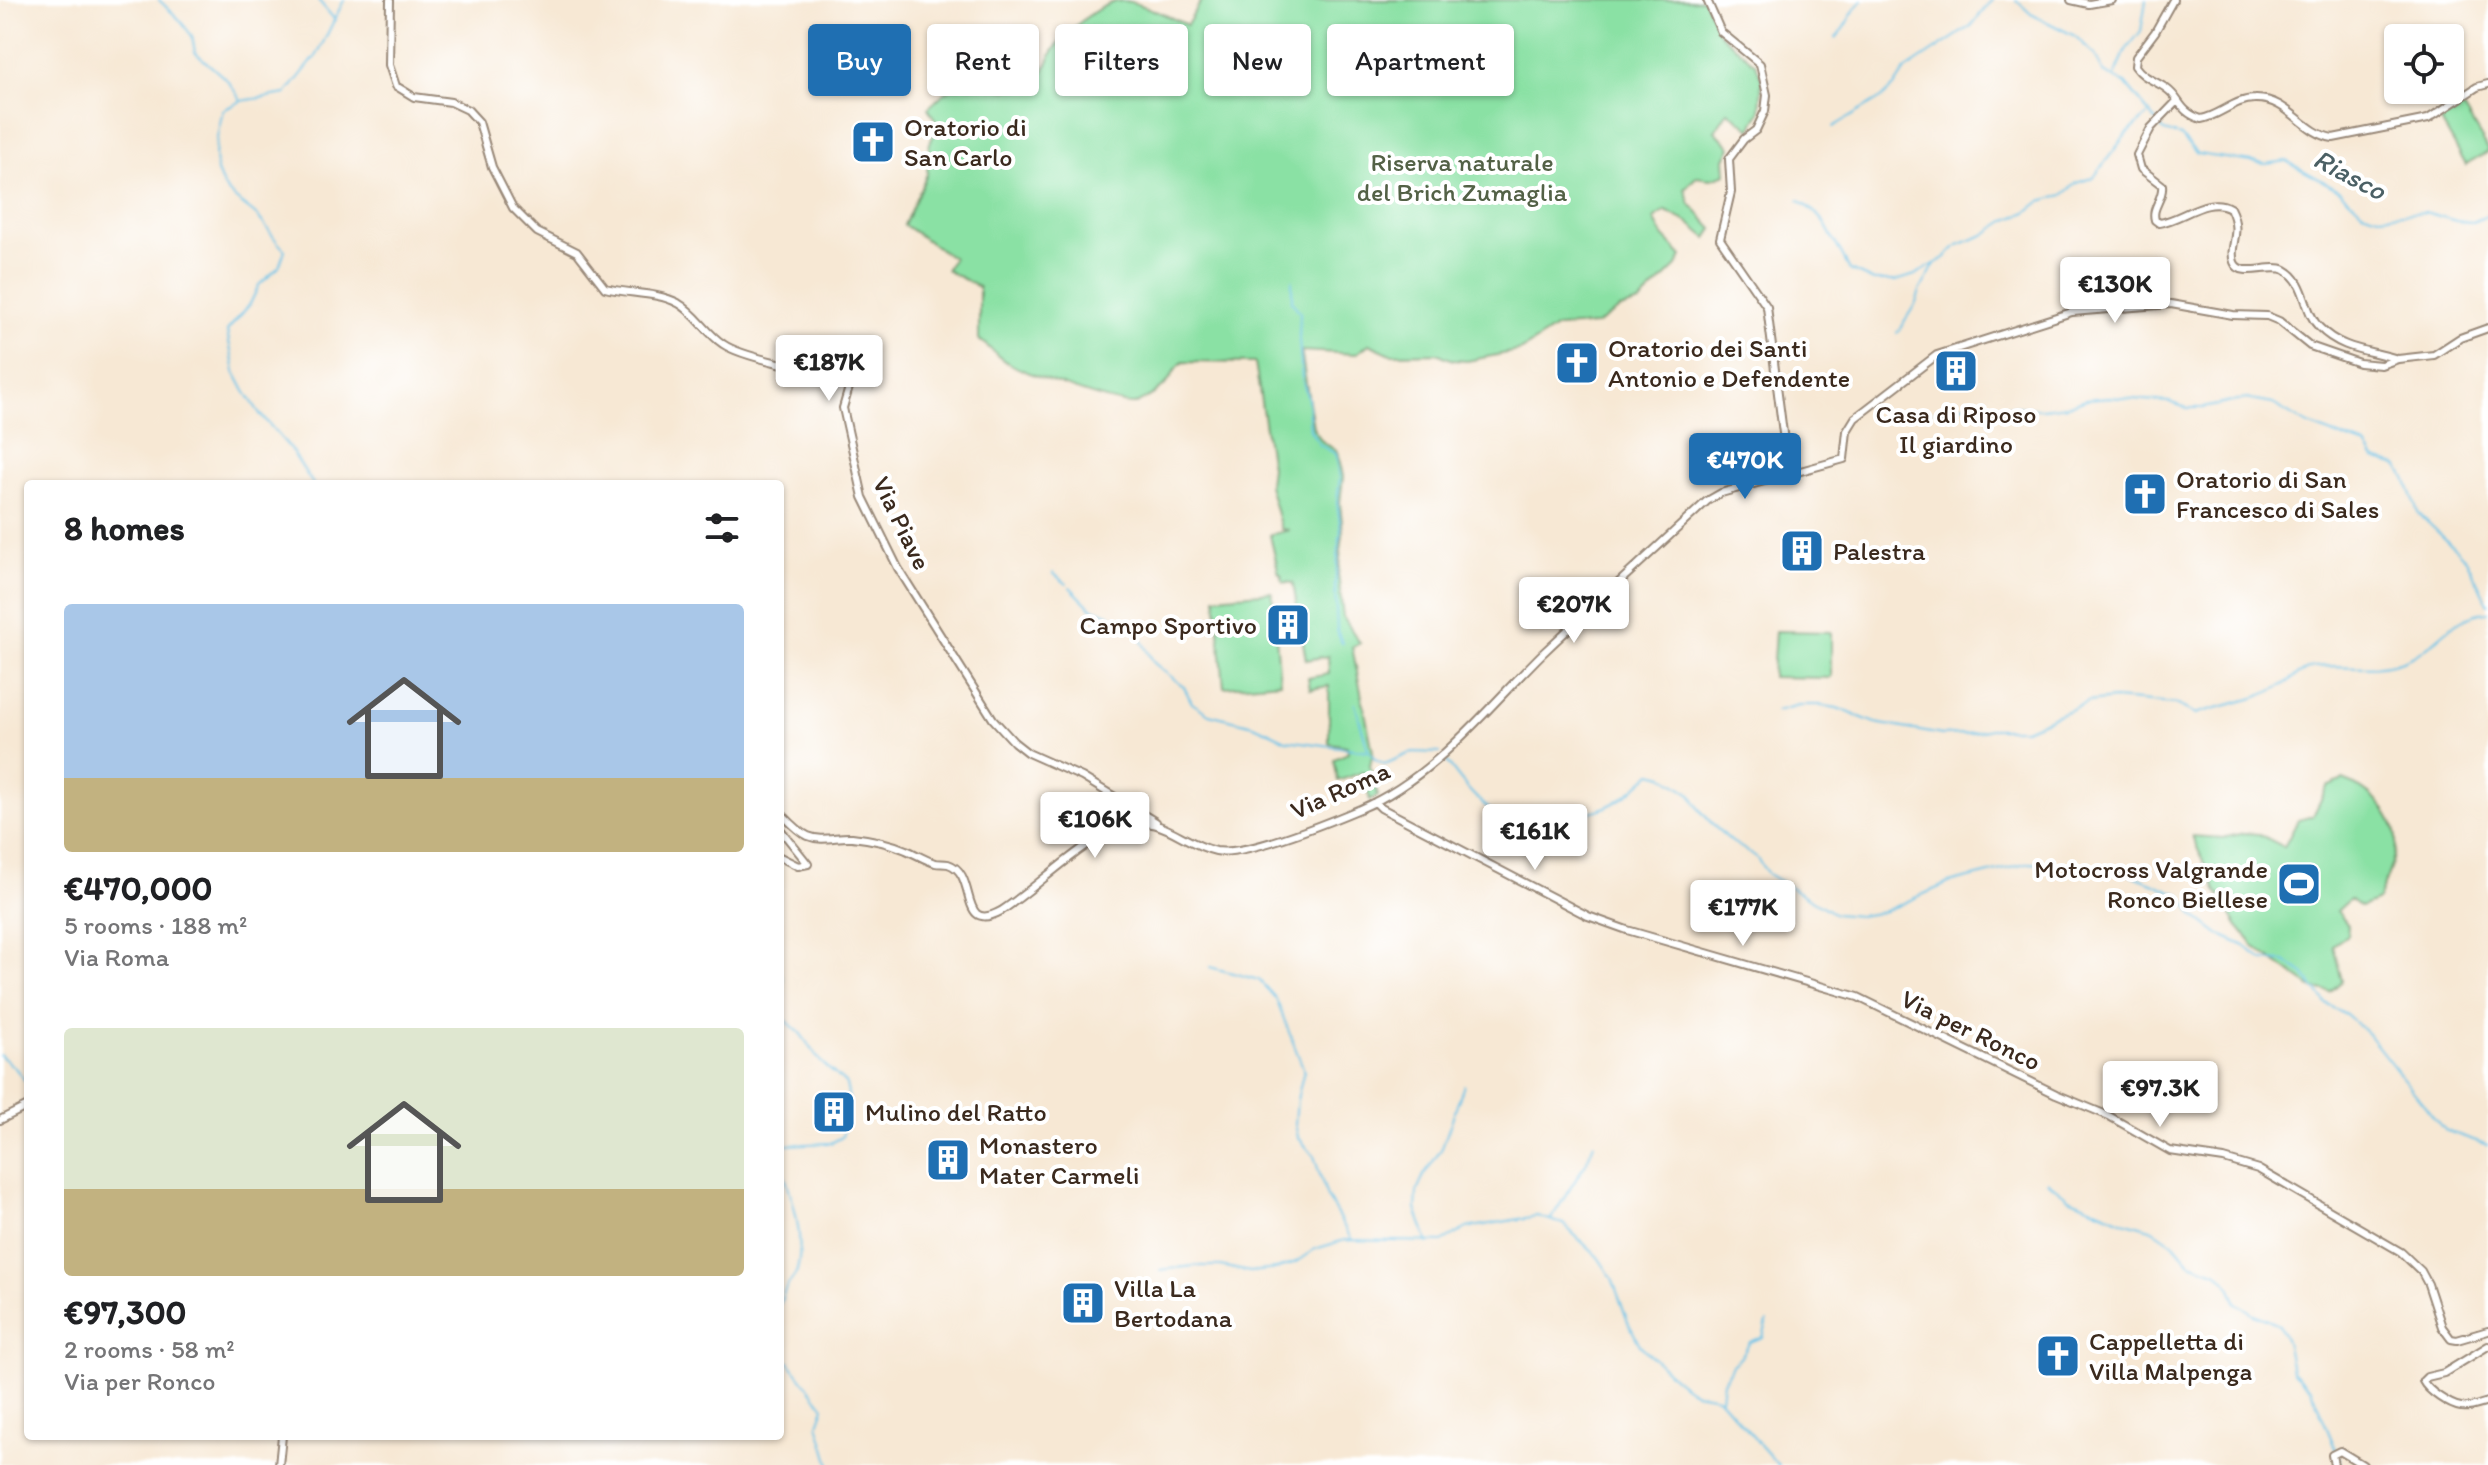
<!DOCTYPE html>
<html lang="en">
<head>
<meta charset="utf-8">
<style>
	body { margin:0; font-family:Itim,sans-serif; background:#f6f6f6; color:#202124; height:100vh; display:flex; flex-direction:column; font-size:30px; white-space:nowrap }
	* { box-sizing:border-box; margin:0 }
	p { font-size:26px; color:#757577 }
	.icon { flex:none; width:44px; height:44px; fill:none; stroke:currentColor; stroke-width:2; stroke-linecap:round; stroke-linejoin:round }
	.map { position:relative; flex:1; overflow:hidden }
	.details { position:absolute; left:24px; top:480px; width:760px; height:960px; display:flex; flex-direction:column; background:#fff; border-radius:8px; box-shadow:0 2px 6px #0004 }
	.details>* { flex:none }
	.guide { position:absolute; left:808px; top:24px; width:760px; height:72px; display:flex; gap:16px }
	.controls { position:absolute; left:2384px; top:24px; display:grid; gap:16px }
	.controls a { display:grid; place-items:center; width:80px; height:80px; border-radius:8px; background:#fff; box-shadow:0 2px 6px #0004; font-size:40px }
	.price { position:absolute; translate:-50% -68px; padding:0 18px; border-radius:8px; background:#fff; color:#222; font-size:26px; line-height:52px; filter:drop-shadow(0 2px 4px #0008) }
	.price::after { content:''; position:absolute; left:50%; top:48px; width:24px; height:18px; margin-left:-12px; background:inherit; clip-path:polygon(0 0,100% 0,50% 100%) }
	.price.on { background:#1f6fb2; color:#fff }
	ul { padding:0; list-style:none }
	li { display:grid; align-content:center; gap:16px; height:424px; padding:0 40px }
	li span { display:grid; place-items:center; height:248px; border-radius:8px; color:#555 }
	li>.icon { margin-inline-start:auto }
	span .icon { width:144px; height:144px; fill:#fffc; stroke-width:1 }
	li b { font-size:34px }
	h2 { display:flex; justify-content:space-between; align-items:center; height:96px; padding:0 40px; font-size:34px }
	.pill { padding:0 28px; border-radius:8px; background:#fff; box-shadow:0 2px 6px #0004; font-size:28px; line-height:72px }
	.pill.on { background:#1f6fb2; color:#fff }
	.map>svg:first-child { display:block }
</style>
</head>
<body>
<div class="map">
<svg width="2488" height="1465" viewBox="0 0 2488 1465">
	<rect width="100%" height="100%" fill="#fff"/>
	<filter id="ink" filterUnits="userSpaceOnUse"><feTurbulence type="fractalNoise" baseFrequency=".0125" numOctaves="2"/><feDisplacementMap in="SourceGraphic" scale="16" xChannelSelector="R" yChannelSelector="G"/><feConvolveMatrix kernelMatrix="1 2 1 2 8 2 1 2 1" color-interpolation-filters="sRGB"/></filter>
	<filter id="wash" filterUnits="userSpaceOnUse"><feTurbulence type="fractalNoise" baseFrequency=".006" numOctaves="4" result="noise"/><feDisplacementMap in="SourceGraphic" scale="32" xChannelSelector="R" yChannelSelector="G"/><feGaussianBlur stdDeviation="1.8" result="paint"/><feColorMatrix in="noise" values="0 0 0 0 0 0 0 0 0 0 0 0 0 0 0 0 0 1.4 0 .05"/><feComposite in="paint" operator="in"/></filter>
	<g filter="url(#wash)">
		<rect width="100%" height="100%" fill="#f7e8d4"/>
		<path fill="#8ae1a4" stroke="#628661" stroke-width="2" d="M 1202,0 L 1704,0 L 1719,33 L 1756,64 L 1762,80 L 1760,112 L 1751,129 L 1728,111 L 1715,131 L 1731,147 L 1725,159 L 1726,174 L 1711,179 L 1696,177 L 1685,189 L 1690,204 L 1713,229 L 1707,238 L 1688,222 L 1665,211 L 1654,219 L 1663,236 L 1682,256 L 1677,266 L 1639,303 L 1620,309 L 1596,325 L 1557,327 L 1522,350 L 1467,361 L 1453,360 L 1437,353 L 1391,354 L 1369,344 L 1356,354 L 1301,351 L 1313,428 L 1322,441 L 1338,452 L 1343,477 L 1340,502 L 1343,534 L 1338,574 L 1343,617 L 1360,643 L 1352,647 L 1373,752 L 1370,766 L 1378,796 L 1370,800 L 1363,772 L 1338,781 L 1334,759 L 1348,753 L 1347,746 L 1329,743 L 1329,686 L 1310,689 L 1308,678 L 1329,674 L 1328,656 L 1306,660 L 1293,583 L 1283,582 L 1281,574 L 1279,574 L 1270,535 L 1289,530 L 1281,529 L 1269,485 L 1271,467 L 1255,363 L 1183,362 C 1174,369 1171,379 1164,386 C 1159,392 1145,399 1138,403 C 1124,410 1026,373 1008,363 C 997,358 990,346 979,340 L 979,287 L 946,270 L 953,258 L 904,225 L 927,174 L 929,146 L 938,124 L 928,108 C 934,103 940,96 946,92 C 969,79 1001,95 1026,88 C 1045,82 1045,63 1054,50 C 1065,32 1101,1 1123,1 C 1138,1 1172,18 1187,25 Z
			M 2462,106 L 2488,149 L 2488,152 L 2466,165 L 2439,118 Z
			M 1272,592 L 1280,682 L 1224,687 L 1216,597 Z
			M 1775,631 L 1831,632 L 1831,678 L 1772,677 Z
			M 2343,780 C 2367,788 2394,811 2396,839 C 2397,856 2384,884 2378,900 L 2361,907 L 2350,899 L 2337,911 L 2348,925 L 2347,935 L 2333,945 L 2342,981 L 2330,992 L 2314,989 L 2255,947 L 2237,925 L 2216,890 L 2192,836 L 2223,838 L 2244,833 L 2259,834 L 2284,847 L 2298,820 L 2313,816 L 2327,787 Z"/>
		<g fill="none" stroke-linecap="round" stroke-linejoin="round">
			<path stroke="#6ac3e8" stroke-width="2" d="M 159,0 L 179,19 L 192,36 L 195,52 L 228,81 L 240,99
				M 318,0 L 335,20
				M 2016,0 L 2031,14 L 2075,36 L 2095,55 L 2104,73 L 2125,83 L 2164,131 L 2181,136 L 2197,154 L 2266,164 L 2286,161 L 2341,191 L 2362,211 L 2379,216 L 2425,212 L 2456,221 L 2473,222 L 2488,215
				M 1836,38 C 1847,26 1851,12 1862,0
				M 2114,78 L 2126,50 L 2141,31 L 2146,0
				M 1833,127 L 1883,97 L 1894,87 L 1905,70 L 1971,26 L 1992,0
				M 1799,200 L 1814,211 L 1825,224 L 1850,270 L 1874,281 L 1896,281 L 1915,275 L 1945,258 L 1958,245 L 1984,235 L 2007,220 L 2027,212 L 2041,201 L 2063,195 L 2077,183 L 2094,177 L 2124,137 L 2148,115
				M 1292,280 L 1292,302 L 1300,312 L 1299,338
				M 1897,333 L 1916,303 L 1920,291 L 1935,264
				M 1299,340 L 1302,378 L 1308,399 L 1310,430 L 1320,445 L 1336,454 L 1340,478 L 1337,502 L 1341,529 L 1335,584 L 1337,631 L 1342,643
				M 1934,411 L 1968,404 L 1984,404 L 2043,409 L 2067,406 L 2086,399 L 2109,397 L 2169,402 L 2187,408 L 2203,408 L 2246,399 L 2273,404 L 2308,425 L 2366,446 L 2375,459 L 2397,466 L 2406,478 L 2418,513 L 2466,559 L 2488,604
				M 313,484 L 289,447 L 260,414 L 245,391 L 235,372 L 227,331 L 250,304 L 259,285 L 279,267 L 285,250 C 274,240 268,228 258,217 C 248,207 233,200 225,188 C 208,165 217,136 223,110 L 241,101 L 286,94 L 317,55 L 344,0
				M 1053,573 L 1067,584
				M 1070,587 L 1090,607 L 1122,620 L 1136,631 L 1154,663 L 1184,687 L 1192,703 L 1209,714 L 1254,725 L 1286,740 L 1369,751 L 1375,759 L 1385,764 L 1413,752 L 1440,753
				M 1355,704 L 1368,749
				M 1776,711 L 1799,705 L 1819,705 L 1837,708 L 1875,723 L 1942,735 L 1967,734 L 1990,729 L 2025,729 L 2088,702 L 2114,699 L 2175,704 L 2196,714 C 2225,704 2257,701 2283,685 C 2292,680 2304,668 2314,667 C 2344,664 2376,672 2405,660 C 2437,648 2451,614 2488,612
				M 1444,758 C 1462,783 1492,827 1530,819 C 1536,818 1541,814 1547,813 C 1561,812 1576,814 1590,812 C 1616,807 1633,790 1652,773 L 1664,776 L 1691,794 L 1699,809 L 1716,828 L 1732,842 L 1755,856 L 1768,874 L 1835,914 L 1859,916 L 1883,912 L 1949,883 L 2030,863 L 2108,869 L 2130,874 L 2181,895 L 2195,916 L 2220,935 L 2245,946 L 2263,960 L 2285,961 L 2304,974 L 2326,1004 L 2346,1014 L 2367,1033 L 2444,1130 L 2488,1145
				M 1210,967 L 1259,980 L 1276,999 L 1304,1070 L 1297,1100 L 1295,1124 L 1298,1137 L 1314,1156 L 1327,1197 L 1352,1240
				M 780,971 L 783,977 L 781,1016 L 800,1033 L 821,1062 L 846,1084 L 850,1104 L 842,1137 L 831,1143 L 784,1145 L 780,1151
				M 0,1055 L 15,1068 L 28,1084
				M 780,1166 C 793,1193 805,1241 797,1270 C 796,1276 790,1281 787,1286 C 784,1291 782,1298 780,1304
				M 2047,1181 L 2069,1198 L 2127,1222 L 2154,1230 L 2173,1243 L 2190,1263 L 2218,1273 L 2229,1285 L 2237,1303 L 2252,1313 L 2279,1325 L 2287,1344 L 2292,1371 L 2311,1389 L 2336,1450
				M 1551,1219 L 1586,1163 L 1594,1143
				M 1428,1243 L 1416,1209 L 1417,1192 L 1424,1175 L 1442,1148 L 1464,1085
				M 1160,1270 L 1194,1266 L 1220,1266 L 1250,1272 L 1277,1269 L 1296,1262 L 1315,1249 L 1345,1240 L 1442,1242 L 1467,1228 L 1537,1216 L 1563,1224 L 1598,1257 L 1612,1278 L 1628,1322 L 1640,1345 L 1675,1379 L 1695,1393 L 1718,1397 L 1778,1465
				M 780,1351 L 824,1407 L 818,1424 L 830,1465
				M 1721,1398 L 1723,1382 L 1732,1365 L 1741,1357 L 1750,1342 L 1763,1337 L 1767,1322
				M 2338,1457 L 2340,1465"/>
		</g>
	</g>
	<g filter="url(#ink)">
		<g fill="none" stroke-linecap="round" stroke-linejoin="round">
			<g stroke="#998979" stroke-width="10">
				<path id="tertiary" d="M 390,0 L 389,65 L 396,86 L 414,97 L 451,102 L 468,110 L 479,122 L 492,167 L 513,208 L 537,232 L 577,252 L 605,288 C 629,294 657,292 678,303 C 696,313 706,333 723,344 C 743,358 824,374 849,374 L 852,377 L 843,408 L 863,497 L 898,568 L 993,719 L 1014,742 L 1028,753 L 1082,777 L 1156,822
					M 1707,0 L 1721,32 L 1760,64 L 1767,95 L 1765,111 L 1756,130 L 1744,139 L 1729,159 L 1731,192 L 1720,239 L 1767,307 L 1784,441 L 1791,473
					M 2071,0 L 2089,4 L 2112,0
					M 2173,0 L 2155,32 L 2136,57 L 2135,66 C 2144,79 2155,80 2167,89 C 2181,99 2178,111 2201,119 C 2220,116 2234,99 2255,99 C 2289,98 2302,133 2333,138 L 2428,119 L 2477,87 L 2488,84
					M 2176,102 L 2151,128 L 2137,155 L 2141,169 L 2162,185 C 2164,199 2151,207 2155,220 L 2159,223 C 2182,220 2207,195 2230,208 C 2243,233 2228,246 2234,262 C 2240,279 2271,263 2285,270 C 2307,282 2303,311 2319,327 C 2341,350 2369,350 2398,359
					M 1375,802 L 1381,808 L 1588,916 L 1627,930 L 1858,997 L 2056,1094 L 2109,1116 L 2170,1151 L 2224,1159 L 2258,1169 L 2401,1252 L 2421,1271 L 2428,1284 L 2442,1327 L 2451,1339 L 2457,1340 L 2488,1331
					M 780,812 C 788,820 797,831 808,836 C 822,842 837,836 852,837 C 870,839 890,843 906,850 C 916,854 925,860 935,863 C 939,864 944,863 948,864 C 979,873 957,935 1001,911 C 1038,887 1085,838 1125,825 C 1162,814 1182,844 1216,851 C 1246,856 1329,822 1360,809 C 1434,778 1487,708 1543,653 C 1597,602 1652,552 1707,501 L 1721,493 L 1844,459 L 1847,431 L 1855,418 L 1937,355 L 2072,312 L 2171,304 L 2233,315 L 2267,316 L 2279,321 L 2310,346 L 2359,363 L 2381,365 L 2398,359 L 2434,355 L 2460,338 L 2488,328
					M 780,829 L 808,864 L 798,866 L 780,857
					M 1113,829 L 1123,815 L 1118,801
					M 0,1120 L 28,1106
					M 2488,1346 L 2444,1373 L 2427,1377 L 2423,1381 C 2428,1391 2449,1405 2461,1407 C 2469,1409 2480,1404 2488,1402
					M 279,1465 L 282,1436
					M 2334,1465 L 2332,1455 L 2340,1451 L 2363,1465"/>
			</g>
			<use href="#tertiary" stroke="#fff" stroke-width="6"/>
		</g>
	</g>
	<defs>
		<g id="church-square" transform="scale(2.3)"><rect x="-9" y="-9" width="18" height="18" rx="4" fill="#1f6fb2" stroke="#fff"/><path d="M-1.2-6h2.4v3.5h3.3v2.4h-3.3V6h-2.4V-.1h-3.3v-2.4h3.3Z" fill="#fff"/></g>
		<g id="building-square" transform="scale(2.3)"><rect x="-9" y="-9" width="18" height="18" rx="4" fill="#1f6fb2" stroke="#fff"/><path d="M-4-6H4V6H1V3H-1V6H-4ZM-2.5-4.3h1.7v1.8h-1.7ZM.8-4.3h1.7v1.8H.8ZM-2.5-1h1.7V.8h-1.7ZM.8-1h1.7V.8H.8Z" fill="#fff"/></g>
		<g id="stadium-square" transform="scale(2.3)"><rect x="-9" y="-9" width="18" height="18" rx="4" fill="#1f6fb2" stroke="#fff"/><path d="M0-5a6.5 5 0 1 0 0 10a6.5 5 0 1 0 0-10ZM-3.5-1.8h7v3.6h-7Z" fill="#fff"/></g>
	</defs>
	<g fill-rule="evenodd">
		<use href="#church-square" x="873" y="142"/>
		<use href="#church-square" x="1577" y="363"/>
		<use href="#building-square" x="1956" y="371"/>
		<use href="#church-square" x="2145" y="494"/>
		<use href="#building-square" x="1802" y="551"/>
		<use href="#building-square" x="1288" y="625"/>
		<use href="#stadium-square" x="2299" y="884"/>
		<use href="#building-square" x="834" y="1112"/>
		<use href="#building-square" x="948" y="1160"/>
		<use href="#building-square" x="1083" y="1303"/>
		<use href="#church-square" x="2058" y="1356"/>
	</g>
	<g text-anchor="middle" stroke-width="8" stroke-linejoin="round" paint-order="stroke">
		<g font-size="26" fill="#3b2a1e" stroke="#fff" text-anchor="start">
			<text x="904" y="136">Oratorio di<tspan x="904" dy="30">San Carlo</tspan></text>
			<text x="1608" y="357">Oratorio dei Santi<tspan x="1608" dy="30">Antonio e Defendente</tspan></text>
			<text x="1956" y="423" text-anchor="middle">Casa di Riposo<tspan x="1956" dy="30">Il giardino</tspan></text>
			<text x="2176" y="488">Oratorio di San<tspan x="2176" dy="30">Francesco di Sales</tspan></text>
			<text x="1833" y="560">Palestra</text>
			<text x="1257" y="634" text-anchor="end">Campo Sportivo</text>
			<text x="2268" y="878" text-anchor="end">Motocross Valgrande<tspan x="2268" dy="30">Ronco Biellese</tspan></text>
			<text x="865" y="1121">Mulino del Ratto</text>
			<text x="979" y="1154">Monastero<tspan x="979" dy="30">Mater Carmeli</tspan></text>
			<text x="1114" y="1297">Villa La<tspan x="1114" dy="30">Bertodana</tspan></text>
			<text x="2089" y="1350">Cappelletta di<tspan x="2089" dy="30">Villa Malpenga</tspan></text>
		</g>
		<g font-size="26" fill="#536146" stroke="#fff">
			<text x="1462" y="171">Riserva naturale<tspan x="1462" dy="30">del Brich Zumaglia</tspan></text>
		</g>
		<g font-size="26" fill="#3b2a1e" stroke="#fff">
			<text transform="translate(902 523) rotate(64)" y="9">Via Piave</text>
			<text transform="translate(1340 790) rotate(-24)" y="9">Via Roma</text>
			<text transform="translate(1971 1030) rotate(26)" y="9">Via per Ronco</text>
		</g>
		<g font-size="28" font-style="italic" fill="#4b6065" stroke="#fff">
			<text transform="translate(2350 174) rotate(28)" y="10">Riasco</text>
		</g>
	</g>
</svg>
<div class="controls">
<a><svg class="icon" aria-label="locate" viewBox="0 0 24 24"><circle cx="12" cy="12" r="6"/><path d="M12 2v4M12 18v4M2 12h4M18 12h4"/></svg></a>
</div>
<b class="price" style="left:2115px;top:325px">€130K</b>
<b class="price" style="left:829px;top:403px">€187K</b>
<b class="price on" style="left:1745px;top:501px">€470K</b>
<b class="price" style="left:1574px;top:645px">€207K</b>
<b class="price" style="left:1095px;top:860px">€106K</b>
<b class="price" style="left:1535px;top:872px">€161K</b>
<b class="price" style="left:1743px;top:948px">€177K</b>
<b class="price" style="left:2160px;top:1129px">€97.3K</b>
<div class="guide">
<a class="pill on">Buy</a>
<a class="pill">Rent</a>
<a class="pill">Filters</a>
<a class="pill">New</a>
<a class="pill">Apartment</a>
</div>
<section class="details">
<h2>8 homes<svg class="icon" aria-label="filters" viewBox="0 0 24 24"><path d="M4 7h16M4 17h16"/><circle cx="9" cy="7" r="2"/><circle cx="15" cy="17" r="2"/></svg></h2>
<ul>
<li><span style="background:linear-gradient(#a9c7e8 70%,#c2b280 0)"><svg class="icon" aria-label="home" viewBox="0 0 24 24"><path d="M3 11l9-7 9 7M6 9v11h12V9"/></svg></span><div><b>€470,000</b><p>5 rooms · 188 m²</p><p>Via Roma</p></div></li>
<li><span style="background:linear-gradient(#dfe7d0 65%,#c2b280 0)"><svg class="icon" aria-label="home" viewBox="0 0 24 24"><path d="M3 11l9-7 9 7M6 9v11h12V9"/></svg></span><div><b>€97,300</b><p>2 rooms · 58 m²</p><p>Via per Ronco</p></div></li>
</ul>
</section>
</div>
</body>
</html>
